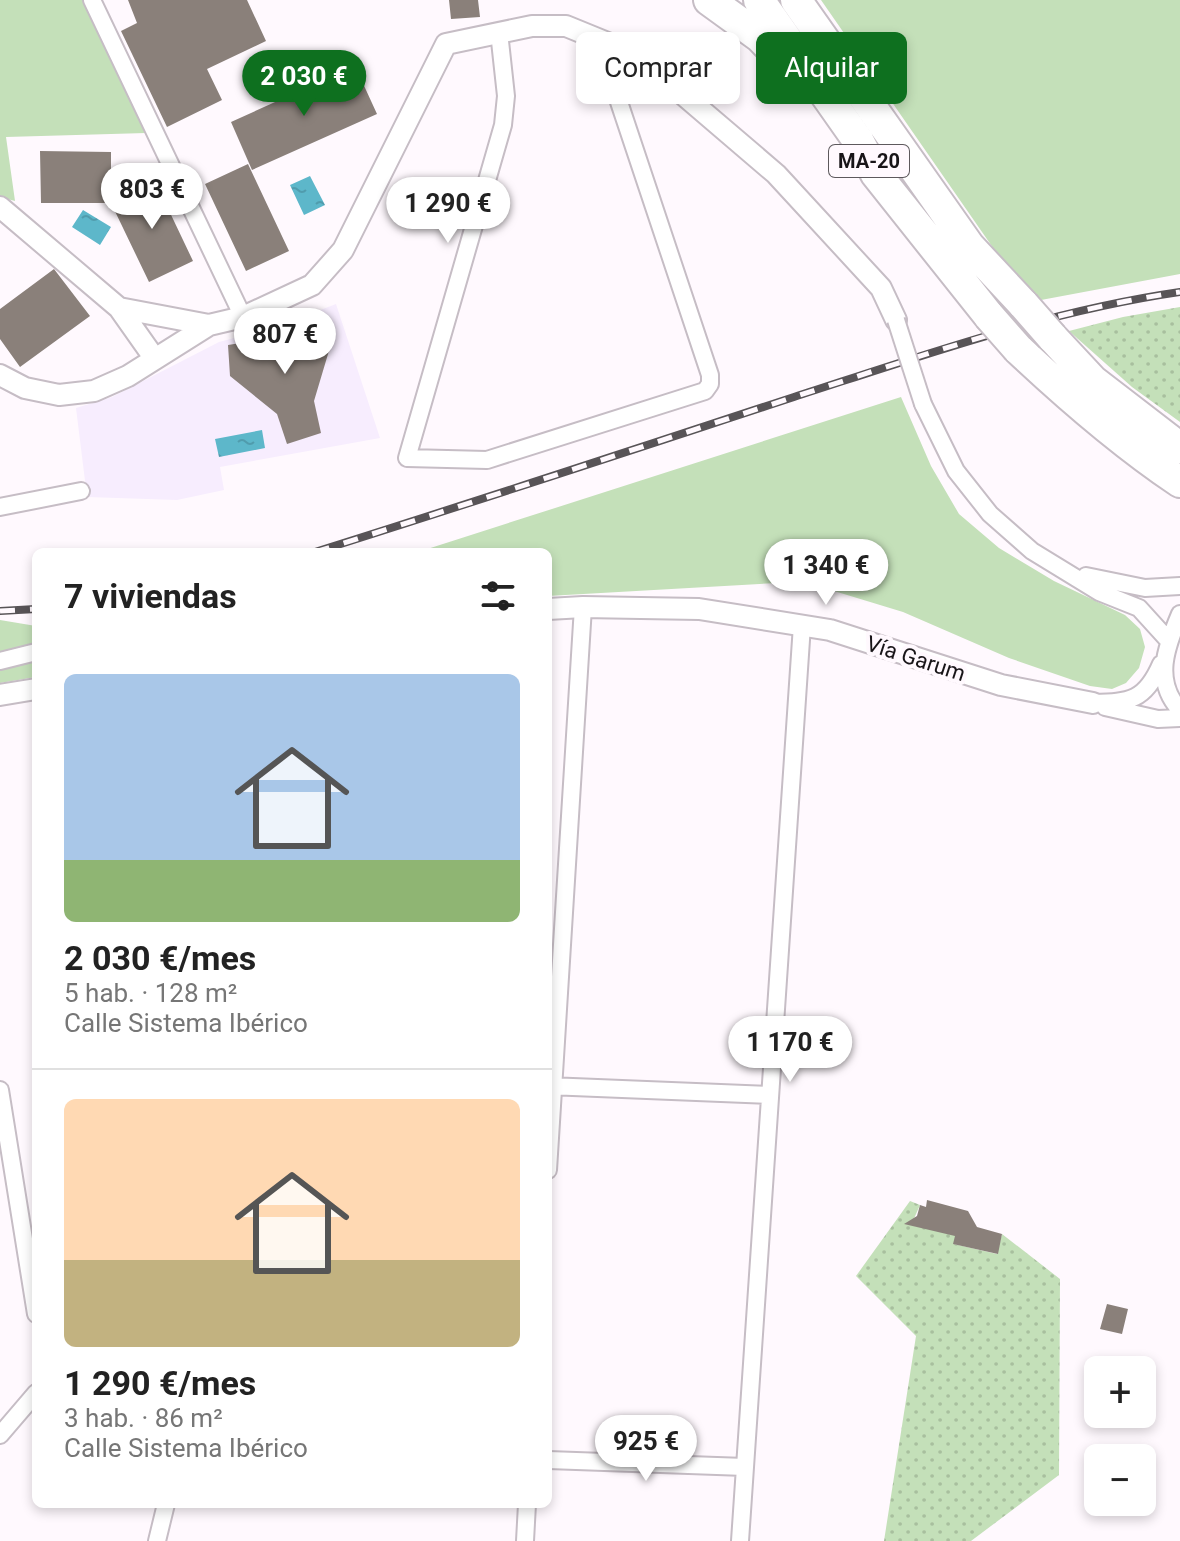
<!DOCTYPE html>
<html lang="es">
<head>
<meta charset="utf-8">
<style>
	body { margin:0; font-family:Roboto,sans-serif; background:#f6f6f6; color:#222; height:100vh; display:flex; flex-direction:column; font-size:30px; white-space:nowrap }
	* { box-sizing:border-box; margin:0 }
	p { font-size:26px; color:#767676 }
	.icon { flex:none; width:44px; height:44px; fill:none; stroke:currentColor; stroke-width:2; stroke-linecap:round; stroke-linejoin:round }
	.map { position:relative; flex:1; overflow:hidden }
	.side { position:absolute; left:32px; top:548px; width:520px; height:960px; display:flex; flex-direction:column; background:#fff; border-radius:12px; box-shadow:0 4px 12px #0003 }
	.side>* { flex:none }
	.top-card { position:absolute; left:576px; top:32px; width:484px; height:72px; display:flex; gap:16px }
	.buttons { position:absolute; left:1084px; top:1356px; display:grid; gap:16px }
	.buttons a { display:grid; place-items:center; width:72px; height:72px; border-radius:12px; background:#fff; box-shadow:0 4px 12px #0003; font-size:40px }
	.price { position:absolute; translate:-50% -68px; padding:0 18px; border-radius:28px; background:#fff; color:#222; font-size:26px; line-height:52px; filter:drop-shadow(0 2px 4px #0008) }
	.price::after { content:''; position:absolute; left:50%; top:48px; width:24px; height:18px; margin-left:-12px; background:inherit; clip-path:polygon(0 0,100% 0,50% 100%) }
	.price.active { background:#0e701f; color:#fff }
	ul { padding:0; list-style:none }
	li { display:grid; align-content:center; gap:16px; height:424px; padding:0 32px }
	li+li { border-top:2px solid #e0e0e0 }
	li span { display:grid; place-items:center; height:248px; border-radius:12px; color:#555 }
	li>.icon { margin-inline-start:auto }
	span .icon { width:144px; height:144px; fill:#fffc; stroke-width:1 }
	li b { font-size:34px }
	h2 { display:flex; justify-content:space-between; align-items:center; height:96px; padding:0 32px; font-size:34px }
	.chip { padding:0 28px; border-radius:12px; background:#fff; box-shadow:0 4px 12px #0003; font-size:28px; line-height:72px }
	.chip.active { background:#0e701f; color:#fff }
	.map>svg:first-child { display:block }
</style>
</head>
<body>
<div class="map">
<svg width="1180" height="1541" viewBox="0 0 1180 1541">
	<defs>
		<pattern id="grass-dots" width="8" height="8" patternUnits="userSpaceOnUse" patternTransform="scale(2)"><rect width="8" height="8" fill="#c4e0b9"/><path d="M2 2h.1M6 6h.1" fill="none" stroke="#a8bf9e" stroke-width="1.8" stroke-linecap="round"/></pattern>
		<pattern id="water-ripples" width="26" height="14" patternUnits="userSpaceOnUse" patternTransform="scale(2)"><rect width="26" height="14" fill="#5db7ca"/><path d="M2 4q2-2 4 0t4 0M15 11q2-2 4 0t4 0" fill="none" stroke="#509cad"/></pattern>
	</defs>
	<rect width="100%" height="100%" fill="#fff9fe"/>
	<path fill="#f7edfe" d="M 336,304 L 380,438 L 220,467 L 224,490 L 177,500 L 87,497 L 76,408 L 112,397 L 219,342 L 276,327 Z"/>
	<path fill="url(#grass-dots)" d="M 1180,307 L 1180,422 L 1132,387 L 1069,331 L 1123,317 Z
		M 910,1201 L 920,1205 L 912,1223 L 915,1226 L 956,1235 L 954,1244 L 997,1254 L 1002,1234 L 1060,1279 L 1059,1475 L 971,1541 L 884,1541 L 916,1336 L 856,1276 Z"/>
	<path fill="#c4e0b9" d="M 0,0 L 84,0 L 146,133 L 6,137 L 15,201 L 0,197 Z
		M 821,0 L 1180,0 L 1180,274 L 1041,300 L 998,255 Z
		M 901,397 L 931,466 L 959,514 L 999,548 L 1054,581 L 1125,615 L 1140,629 L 1145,647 L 1139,668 L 1126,683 L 1112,689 L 1090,686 L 1009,658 L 903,612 L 834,591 L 777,583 L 548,596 L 548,552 L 418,552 Z
		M 0,620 L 36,626 L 36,677 L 0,683 Z"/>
	<path fill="url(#water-ripples)" d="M 310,176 L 325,205 L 304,215 L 290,185 Z
		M 83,210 L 111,227 L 100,245 L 72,227 Z
		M 262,430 L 265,448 L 219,457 L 215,439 Z"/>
	<path fill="#8a807a" d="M 128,0 L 247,0 L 266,41 L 207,69 L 222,100 L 167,127 L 121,31 L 137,23 Z
		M 449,0 L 478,0 L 480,17 L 451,19 Z
		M 355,66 L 377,114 L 252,170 L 231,122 Z
		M 40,151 L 111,152 L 111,203 L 41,203 Z
		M 248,164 L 289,251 L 246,271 L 205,184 Z
		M 154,179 L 193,261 L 149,282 L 111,203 Z
		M 54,269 L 90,316 L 20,367 L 0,339 L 0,309 Z
		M 317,319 L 331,344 L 314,401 L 321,433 L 287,444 L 277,414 L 230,376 L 228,345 L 285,336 Z
		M 927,1200 L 968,1211 L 977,1227 L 1002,1234 L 998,1254 L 953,1244 L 955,1236 L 904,1224 L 917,1216 L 920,1205 L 926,1207 Z
		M 1107,1304 L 1128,1309 L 1122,1334 L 1100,1329 Z"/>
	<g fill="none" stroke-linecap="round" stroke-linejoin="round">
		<g stroke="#c6bdc5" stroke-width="20">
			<path id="minor" d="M 92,0 L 243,317
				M 499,32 L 506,96 L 503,125 L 407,458 L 487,460 L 705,391 L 710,384 L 710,375 L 617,96 L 610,66 L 615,46
				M 923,404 L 956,471 L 990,514 L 1032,551 L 1099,592 L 1139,608 L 1169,641
				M 0,507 L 81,491
				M 1086,576 L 1145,588 L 1180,586
				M 1180,614 C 1166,647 1153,681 1180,710
				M 0,661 L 36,652
				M 1093,703 C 1130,702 1145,701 1161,664
				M 1105,707 L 1158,719 L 1180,718
				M 548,1086 L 769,1095
				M 0,1090 L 36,1314
				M 548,1170 L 583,607
				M 0,1435 L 36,1393
				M 548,1460 L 745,1467
				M 157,1541 L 166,1504
				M 525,1541 L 527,1504
				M 740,1541 L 802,625"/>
		</g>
		<g stroke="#c6bdc5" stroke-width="24">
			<path id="tertiary" d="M 0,207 L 119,308 L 155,359
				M 119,308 L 209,325
				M 0,375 L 25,388 L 59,395 L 94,391 L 128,376 L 209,325 L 243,317 L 312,285 L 343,250 L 446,44 L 532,26 L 566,26 L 615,46 L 673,86 L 776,174 L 881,288 L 896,320
				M 548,609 L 583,607 L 699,609 L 830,630 L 1001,685 L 1093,703
				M 0,695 L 36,689"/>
		</g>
		<g stroke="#c6bdc5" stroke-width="34">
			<path id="motorway" d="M 709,0 L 760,37 L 784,62
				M 759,0 L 859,142 L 876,174 L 989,316
				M 796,0 L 969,246 L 1024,305
				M 1052,337 L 1093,381 L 1180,448
				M 1018,349 C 1069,397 1122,443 1180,482"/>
		</g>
		<use href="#minor" stroke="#fff" stroke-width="16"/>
		<use href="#tertiary" stroke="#fff" stroke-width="20"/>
		<use href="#motorway" stroke="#fff" stroke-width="30"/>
		<g stroke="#585457" stroke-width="8">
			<path id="rail" d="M 315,552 C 475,502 635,449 794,397 C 921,356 1048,311 1180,292
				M 0,611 L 36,609"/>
		</g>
		<use href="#rail" stroke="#fff9fe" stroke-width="5" stroke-dasharray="15" stroke-linecap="butt"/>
		<g stroke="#c6bdc5" stroke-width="20" stroke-linecap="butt">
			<path id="minor-bridge" d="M 896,320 L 923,404"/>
		</g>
		<g stroke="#c6bdc5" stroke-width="34" stroke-linecap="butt">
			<path id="motorway-bridge" d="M 1024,305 L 1052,337
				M 989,316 L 1018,349"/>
		</g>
		<use href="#minor-bridge" stroke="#fff" stroke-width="16"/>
		<use href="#motorway-bridge" stroke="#fff" stroke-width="30"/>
	</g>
	<g text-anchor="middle" stroke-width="8" stroke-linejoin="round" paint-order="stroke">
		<rect fill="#fff9fe" stroke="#5d595d" stroke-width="2" x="829" y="145" width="80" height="32" rx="6"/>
		<g font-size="20" font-weight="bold" fill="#181518">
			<text x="869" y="168">MA-20</text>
		</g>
		<g font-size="22" fill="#181518" stroke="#fff9fe">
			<text transform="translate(916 658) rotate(18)" y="8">Vía Garum</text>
		</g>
	</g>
</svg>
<div class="buttons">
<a>+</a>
<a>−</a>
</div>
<b class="price active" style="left:304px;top:118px">2 030 €</b>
<b class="price" style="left:152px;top:231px">803 €</b>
<b class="price" style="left:448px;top:245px">1 290 €</b>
<b class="price" style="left:285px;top:376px">807 €</b>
<b class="price" style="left:826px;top:607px">1 340 €</b>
<b class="price" style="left:790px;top:1084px">1 170 €</b>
<b class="price" style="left:646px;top:1483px">925 €</b>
<div class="top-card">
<a class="chip">Comprar</a>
<a class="chip active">Alquilar</a>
</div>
<section class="side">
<h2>7 viviendas<svg class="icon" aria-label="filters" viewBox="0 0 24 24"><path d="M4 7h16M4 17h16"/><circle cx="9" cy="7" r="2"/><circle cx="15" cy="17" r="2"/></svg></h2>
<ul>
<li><span style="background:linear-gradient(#a9c7e8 75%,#8fb573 0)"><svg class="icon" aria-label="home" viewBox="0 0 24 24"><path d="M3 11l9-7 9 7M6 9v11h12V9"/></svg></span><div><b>2 030 €/mes</b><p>5 hab. · 128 m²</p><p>Calle Sistema Ibérico</p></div></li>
<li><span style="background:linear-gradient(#ffd9b3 65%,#c2b280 0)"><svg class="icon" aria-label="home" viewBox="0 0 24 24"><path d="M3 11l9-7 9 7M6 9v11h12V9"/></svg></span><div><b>1 290 €/mes</b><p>3 hab. · 86 m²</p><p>Calle Sistema Ibérico</p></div></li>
</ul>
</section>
</div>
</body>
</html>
